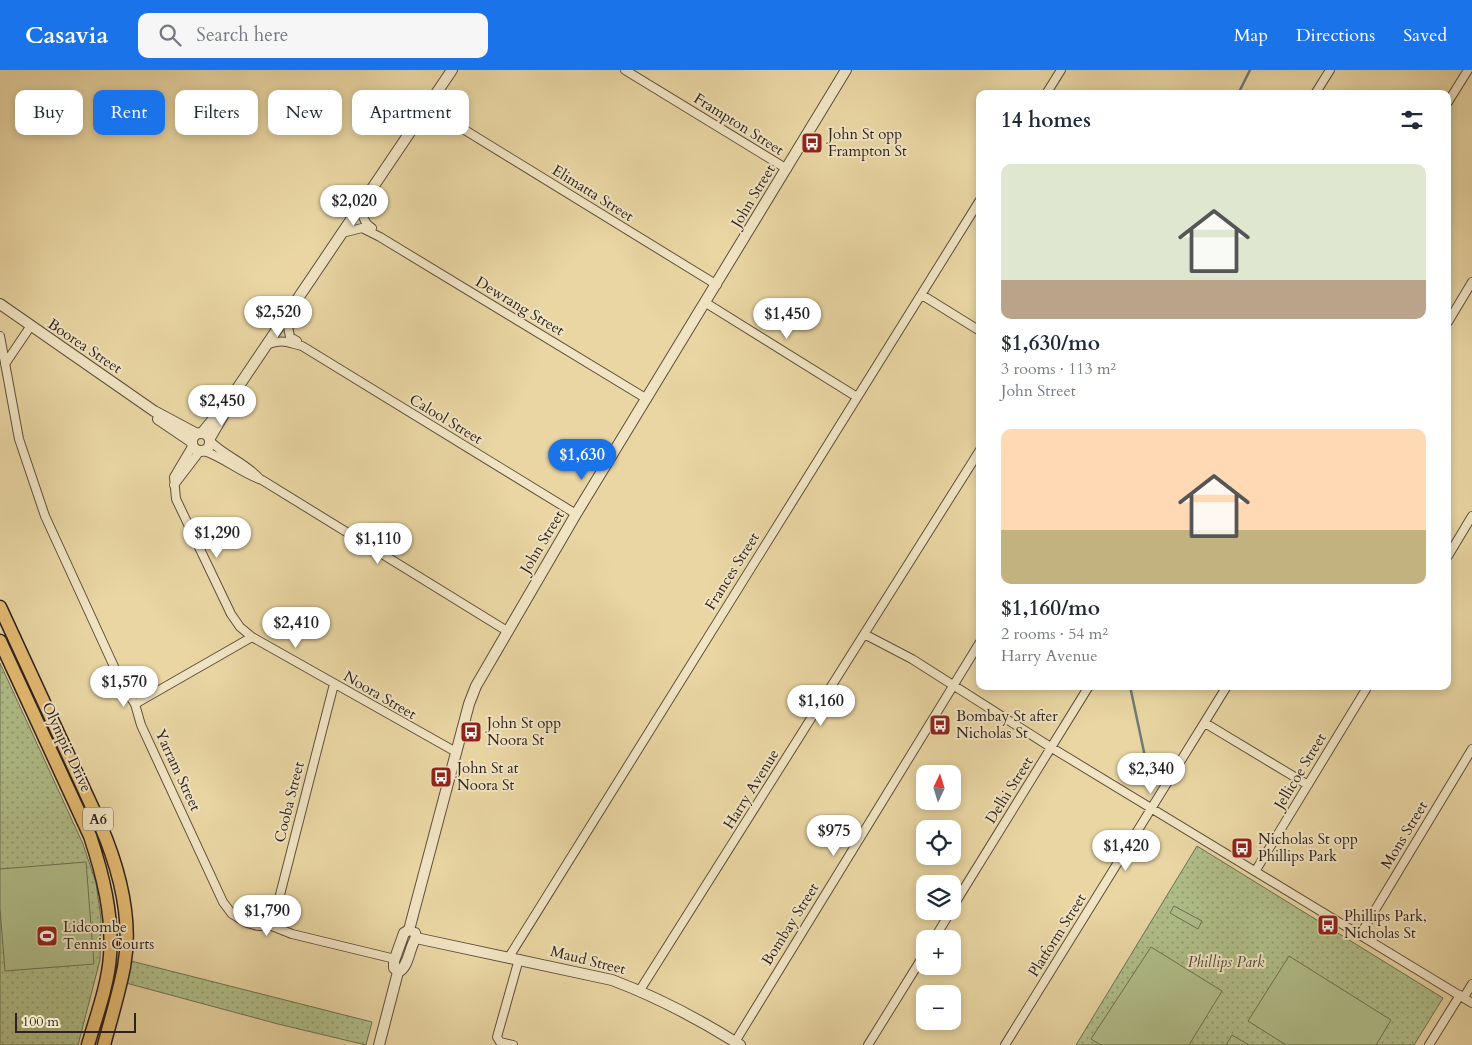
<!DOCTYPE html>
<html lang="en">
<head>
<meta charset="utf-8">
<style>
	body { margin:0; font-family:Cardo,serif; background:#f6f6f7; color:#1f2937; height:100vh; display:flex; flex-direction:column; font-size:19px; white-space:nowrap }
	* { box-sizing:border-box; margin:0 }
	p { font-size:16px; color:#747a83 }
	.icon { flex:none; width:28px; height:28px; fill:none; stroke:currentColor; stroke-width:2; stroke-linecap:round; stroke-linejoin:round }
	.map { position:relative; flex:1; overflow:hidden }
	.drawer { position:absolute; left:976px; top:20px; width:475px; height:600px; display:flex; flex-direction:column; background:#fff; border-radius:10px; box-shadow:0 2px 8px #0003 }
	.drawer>* { flex:none }
	.top-card { position:absolute; left:15px; top:20px; width:475px; height:45px; display:flex; gap:10px }
	.needle { width:32px; rotate:4deg }
	.buttons { position:absolute; left:916px; top:695px; display:grid; gap:10px }
	.buttons a { display:grid; place-items:center; width:45px; height:45px; border-radius:10px; background:#fff; box-shadow:0 2px 8px #0003; font-size:25px }
	.scale { position:absolute; left:15px; bottom:12px; width:121px; box-sizing:border-box; padding-left:5px; border:2px solid #2e221d; border-top:0; font-size:14px; line-height:18px; white-space:nowrap; color:#2e221d; -webkit-text-stroke:4px #f1e4c3; paint-order:stroke }
	.price { position:absolute; translate:-50% -42px; padding:0 11px; border-radius:18px; background:#fff; color:#222; font-size:16px; line-height:32px; filter:drop-shadow(0 1px 2px #0008) }
	.price::after { content:''; position:absolute; left:50%; top:30px; width:15px; height:11px; margin-left:-8px; background:inherit; clip-path:polygon(0 0,100% 0,50% 100%) }
	.price.selected { background:#1a73e8; color:#fff }
	ul { padding:0; list-style:none }
	li { display:grid; align-content:center; gap:10px; height:265px; padding:0 25px }
	li span { display:grid; place-items:center; height:155px; border-radius:10px; color:#555 }
	li>.icon { margin-inline-start:auto }
	span .icon { width:90px; height:90px; fill:#fffc; stroke-width:1 }
	li b { font-size:21px }
	h2 { display:flex; justify-content:space-between; align-items:center; height:60px; padding:0 25px; font-size:21px }
	.tag { padding:0 18px; border-radius:10px; background:#fff; box-shadow:0 2px 8px #0003; font-size:18px; line-height:45px }
	.tag.selected { background:#1a73e8; color:#fff }
	header { display:flex; align-items:center; gap:30px; box-sizing:border-box; height:70px; padding:0 25px; background:#1a73e8; color:#fff }
	header strong { font-size:24px }
	nav { display:flex; gap:28px; margin-inline-start:auto; font-size:18px }
	.search { width:350px; height:45px; background:#f6f6f7; display:flex; align-items:center; gap:12px; box-sizing:border-box; padding:0 18px; border-radius:10px; color:#747a83; font-size:19px }
	.map>svg:first-child { display:block }
</style>
</head>
<body>
<header>
<strong>Casavia</strong>
<div class="search"><svg class="icon" aria-label="search" viewBox="0 0 24 24"><circle cx="10" cy="10" r="6"/><path d="M15 15l6 6"/></svg>Search here</div>
<nav><a>Map</a><a>Directions</a><a>Saved</a></nav>
</header>
<div class="map">
<svg width="1472" height="975" viewBox="0 0 1472 975">
	<defs>
		<pattern id="park-dots" width="8" height="8" patternUnits="userSpaceOnUse" patternTransform="scale(1.25)"><rect width="8" height="8" fill="#b0bf8a"/><path d="M2 2h.1M6 6h.1" fill="none" stroke="#909b70" stroke-width="1.8" stroke-linecap="round"/></pattern>
	</defs>
	<rect width="100%" height="100%" fill="#e9d6a3"/>
	<filter id="stains"><feTurbulence type="fractalNoise" baseFrequency=".004" numOctaves="4"/><feColorMatrix values="0 0 0 0 .2 0 0 0 0 .09 0 0 0 0 .02 0 0 0 .5 -.17"/></filter>
	<radialGradient id="worn" r=".72"><stop offset=".6" stop-color="#630" stop-opacity="0"/><stop offset="1" stop-color="#630" stop-opacity=".3"/></radialGradient>
	<path fill="url(#park-dots)" stroke="#6f7054" d="M 0,593 L 83,774 L 96,813 L 101,849 L 100,890 L 78,975 L 0,975 Z
		M 1197,776 L 1443,928 L 1414,975 L 1076,975 Z
		M 131,891 L 372,952 L 366,975 L 278,954 L 126,913 Z"/>
	<path fill="#b0bf8a" stroke="#6f7054" d="M 86,792 L 94,894 L 5,901 L 0,839 L 0,799 Z
		M 1174,836 L 1202,851 L 1198,859 L 1170,843 Z
		M 1151,877 L 1222,921 L 1189,975 L 1101,975 L 1091,969 Z
		M 1289,886 L 1391,950 L 1376,975 L 1286,975 L 1248,951 Z
		M 1232,965 L 1249,975 L 1226,975 Z"/>
	<g fill="none" stroke-linecap="round" stroke-linejoin="round">
		<path stroke="#6f7b75" stroke-width="2.5" d="M 1238,24 L 1250,0
			M 1130,616 L 1151,715"/>
		<g stroke="#5d4f3e" stroke-width="10">
			<path id="minor" d="M 625,0 L 787,99
				M 438,21 L 440,42 L 455,54 L 717,215
				M 1046,24 L 1061,0
				M 1315,24 L 1330,0
				M 1448,32 L 1468,0
				M 420,48 L 439,47 L 446,51
				M 362,131 C 363,143 361,151 372,158
				M 342,163 L 362,158 L 380,167 L 647,329
				M 922,225 L 980,261
				M 706,233 L 857,327
				M 286,246 L 290,267 L 297,271
				M 1448,252 L 1472,212
				M 0,266 L 19,369 L 45,446 L 122,614 L 135,634 L 141,655 L 223,832 L 232,844 L 247,853 L 258,856 L 272,856 L 292,864 L 395,889
				M 266,275 C 284,269 285,272 302,276 L 576,444
				M 5,294 L 30,257
				M 210,371 C 225,386 246,393 260,409
				M 193,375 L 174,407 L 176,429 L 231,544 L 240,557 L 252,567
				M 204,381 C 225,388 241,403 262,410 L 507,561
				M 174,415 L 200,381
				M 1448,486 L 1472,446
				M 866,565 L 912,589 L 1052,678 L 1472,933
				M 135,634 L 252,567 L 456,682
				M 1205,653 L 1308,715
				M 1256,800 L 1368,616
				M 952,838 L 1089,616
				M 272,856 L 334,614
				M 1360,865 L 1472,679
				M 934,869 L 951,841
				M 509,887 L 980,130
				M 640,920 L 980,380
				M 1464,927 L 1472,914
				M 735,972 L 980,572
				M 513,975 L 500,972 L 497,967 L 519,889
				M 868,975 L 925,883
				M 1005,975 L 1227,616
				M 1429,975 L 1460,925"/>
		</g>
		<g stroke="#5d4f3e" stroke-width="12">
			<path id="tertiary" d="M 0,234 L 154,341 L 197,364
				M 158,349 L 192,372
				M 202,363 L 223,337
				M192 372a9 9 0 1 1 18 0a9 9 0 1 1-18 0Z
				M 210,368 L 224,344 L 226,335 L 452,0
				M 409,860 L 469,634 L 476,616 L 576,444 L 846,0
				M 416,868 L 612,910 C 657,927 699,949 740,975
				M 398,902 C 409,898 409,877 416,868 L 415,863
				M 398,902 L 394,898 L 394,891 L 404,863 L 409,860
				M 379,975 L 398,902"/>
		</g>
		<g stroke="#2e221d" stroke-width="15">
			<path id="trunk" d="M 0,537 L 100,754 C 119,798 133,848 124,897 C 119,923 111,949 104,975
				M 0,571 L 90,766 C 103,805 113,845 110,886 C 108,915 96,947 88,975"/>
		</g>
		<use href="#minor" stroke="#f1e4c3" stroke-width="8"/>
		<use href="#tertiary" stroke="#f1e4c3" stroke-width="10"/>
		<use href="#trunk" stroke="#e4bb72" stroke-width="12"/>
	</g>
	<defs>
		<g id="bus-square" transform="scale(1.125)"><rect x="-9" y="-9" width="18" height="18" rx="4" fill="#8f2418" stroke="#f1e4c3"/><path d="M-5-6H5V4H4V6H2V4H-2V6H-4V4H-5ZM-3.5-4V0h7V-4ZM-3.5 1.2v1.5H-2V1.2ZM2 1.2v1.5H3.5V1.2Z" fill="#fff"/></g>
		<g id="stadium-square" transform="scale(1.125)"><rect x="-9" y="-9" width="18" height="18" rx="4" fill="#8f2418" stroke="#f1e4c3"/><path d="M0-5a6.5 5 0 1 0 0 10a6.5 5 0 1 0 0-10ZM-3.5-1.8h7v3.6h-7Z" fill="#fff"/></g>
	</defs>
	<g fill-rule="evenodd">
		<use href="#bus-square" x="812" y="73"/>
		<use href="#bus-square" x="940" y="655"/>
		<use href="#bus-square" x="471" y="662"/>
		<use href="#bus-square" x="441" y="707"/>
		<use href="#bus-square" x="1242" y="778"/>
		<use href="#bus-square" x="1328" y="855"/>
		<use href="#stadium-square" x="47" y="866"/>
	</g>
	<g text-anchor="middle" stroke-width="4" stroke-linejoin="round" paint-order="stroke">
		<rect fill="#f1e4c3" stroke="#685c4f" stroke-width="1" x="83" y="737.5" width="30" height="23" rx="4"/>
		<g font-size="14" font-weight="bold" fill="#2e221d">
			<text x="98" y="754">A6</text>
		</g>
		<g font-size="15" fill="#2e221d" stroke="#f1e4c3">
			<text transform="translate(739 54) rotate(32)" y="5">Frampton Street</text>
			<text transform="translate(593 123) rotate(32)" y="5">Elimatta Street</text>
			<text transform="translate(753 126) rotate(-59)" y="5">John Street</text>
			<text transform="translate(520 236) rotate(31)" y="5">Dewrang Street</text>
			<text transform="translate(85 276) rotate(34)" y="5">Boorea Street</text>
			<text transform="translate(446 349) rotate(31)" y="5">Calool Street</text>
			<text transform="translate(542 472) rotate(-59)" y="5">John Street</text>
			<text transform="translate(732 501) rotate(-58)" y="5">Frances Street</text>
			<text transform="translate(380 625) rotate(30)" y="5">Noora Street</text>
			<text transform="translate(67 677) rotate(65)" y="5">Olympic Drive</text>
			<text transform="translate(178 700) rotate(65)" y="5">Yarram Street</text>
			<text transform="translate(1300 701) rotate(-59)" y="5">Jellicoe Street</text>
			<text transform="translate(751 719) rotate(-58)" y="5">Harry Avenue</text>
			<text transform="translate(1009 720) rotate(-58)" y="5">Delhi Street</text>
			<text transform="translate(289 732) rotate(-76)" y="5">Cooba Street</text>
			<text transform="translate(1404 765) rotate(-59)" y="5">Mons Street</text>
			<text transform="translate(790 854) rotate(-58)" y="5">Bombay Street</text>
			<text transform="translate(1057 865) rotate(-58)" y="5">Platform Street</text>
			<text transform="translate(588 890) rotate(14)" y="5">Maud Street</text>
		</g>
		<g font-size="15" fill="#2e221d" stroke="#f1e4c3" text-anchor="start">
			<text x="828" y="69">John St opp<tspan x="828" dy="17">Frampton St</tspan></text>
			<text x="956" y="651">Bombay St after<tspan x="956" dy="17">Nicholas St</tspan></text>
			<text x="487" y="658">John St opp<tspan x="487" dy="17">Noora St</tspan></text>
			<text x="457" y="703">John St at<tspan x="457" dy="17">Noora St</tspan></text>
			<text x="1258" y="774">Nicholas St opp<tspan x="1258" dy="17">Phillips Park</tspan></text>
			<text x="1344" y="851">Phillips Park,<tspan x="1344" dy="17">Nicholas St</tspan></text>
			<text x="63" y="862">Lidcombe<tspan x="63" dy="17">Tennis Courts</tspan></text>
		</g>
		<g font-size="15" font-style="italic" fill="#4e4938" stroke="#f1e4c3">
			<text x="1226" y="897">Phillips Park</text>
		</g>
	</g>
	<rect width="100%" height="100%" filter="url(#stains)"/>
	<rect width="100%" height="100%" fill="url(#worn)"/>
</svg>
<div class="buttons">
<a><svg class="needle" viewBox="-14 -14 28 28"><path d="M0-13l5 13h-10z" fill="#e53935"/><path d="M0 13l5-13h-10z" fill="#747a83"/></svg></a>
<a><svg class="icon" aria-label="locate" viewBox="0 0 24 24"><circle cx="12" cy="12" r="6"/><path d="M12 2v4M12 18v4M2 12h4M18 12h4"/></svg></a>
<a><svg class="icon" aria-label="layers" viewBox="0 0 24 24"><path d="M12 4l9 5-9 5-9-5zM3 14l9 5 9-5"/></svg></a>
<a>+</a>
<a>−</a>
</div>
<div class="scale">100 m</div>
<b class="price" style="left:354px;top:157px">$2,020</b>
<b class="price" style="left:278px;top:268px">$2,520</b>
<b class="price" style="left:787px;top:270px">$1,450</b>
<b class="price" style="left:222px;top:357px">$2,450</b>
<b class="price selected" style="left:582px;top:411px">$1,630</b>
<b class="price" style="left:217px;top:489px">$1,290</b>
<b class="price" style="left:378px;top:495px">$1,110</b>
<b class="price" style="left:296px;top:579px">$2,410</b>
<b class="price" style="left:124px;top:638px">$1,570</b>
<b class="price" style="left:821px;top:657px">$1,160</b>
<b class="price" style="left:1151px;top:725px">$2,340</b>
<b class="price" style="left:834px;top:787px">$975</b>
<b class="price" style="left:1126px;top:802px">$1,420</b>
<b class="price" style="left:267px;top:867px">$1,790</b>
<div class="top-card">
<a class="tag">Buy</a>
<a class="tag selected">Rent</a>
<a class="tag">Filters</a>
<a class="tag">New</a>
<a class="tag">Apartment</a>
</div>
<section class="drawer">
<h2>14 homes<svg class="icon" aria-label="filters" viewBox="0 0 24 24"><path d="M4 7h16M4 17h16"/><circle cx="9" cy="7" r="2"/><circle cx="15" cy="17" r="2"/></svg></h2>
<ul>
<li><span style="background:linear-gradient(#dfe7d0 75%,#b9a48a 0)"><svg class="icon" aria-label="home" viewBox="0 0 24 24"><path d="M3 11l9-7 9 7M6 9v11h12V9"/></svg></span><div><b>$1,630/mo</b><p>3 rooms · 113 m²</p><p>John Street</p></div></li>
<li><span style="background:linear-gradient(#ffd9b3 65%,#c2b280 0)"><svg class="icon" aria-label="home" viewBox="0 0 24 24"><path d="M3 11l9-7 9 7M6 9v11h12V9"/></svg></span><div><b>$1,160/mo</b><p>2 rooms · 54 m²</p><p>Harry Avenue</p></div></li>
</ul>
</section>
</div>
</body>
</html>
